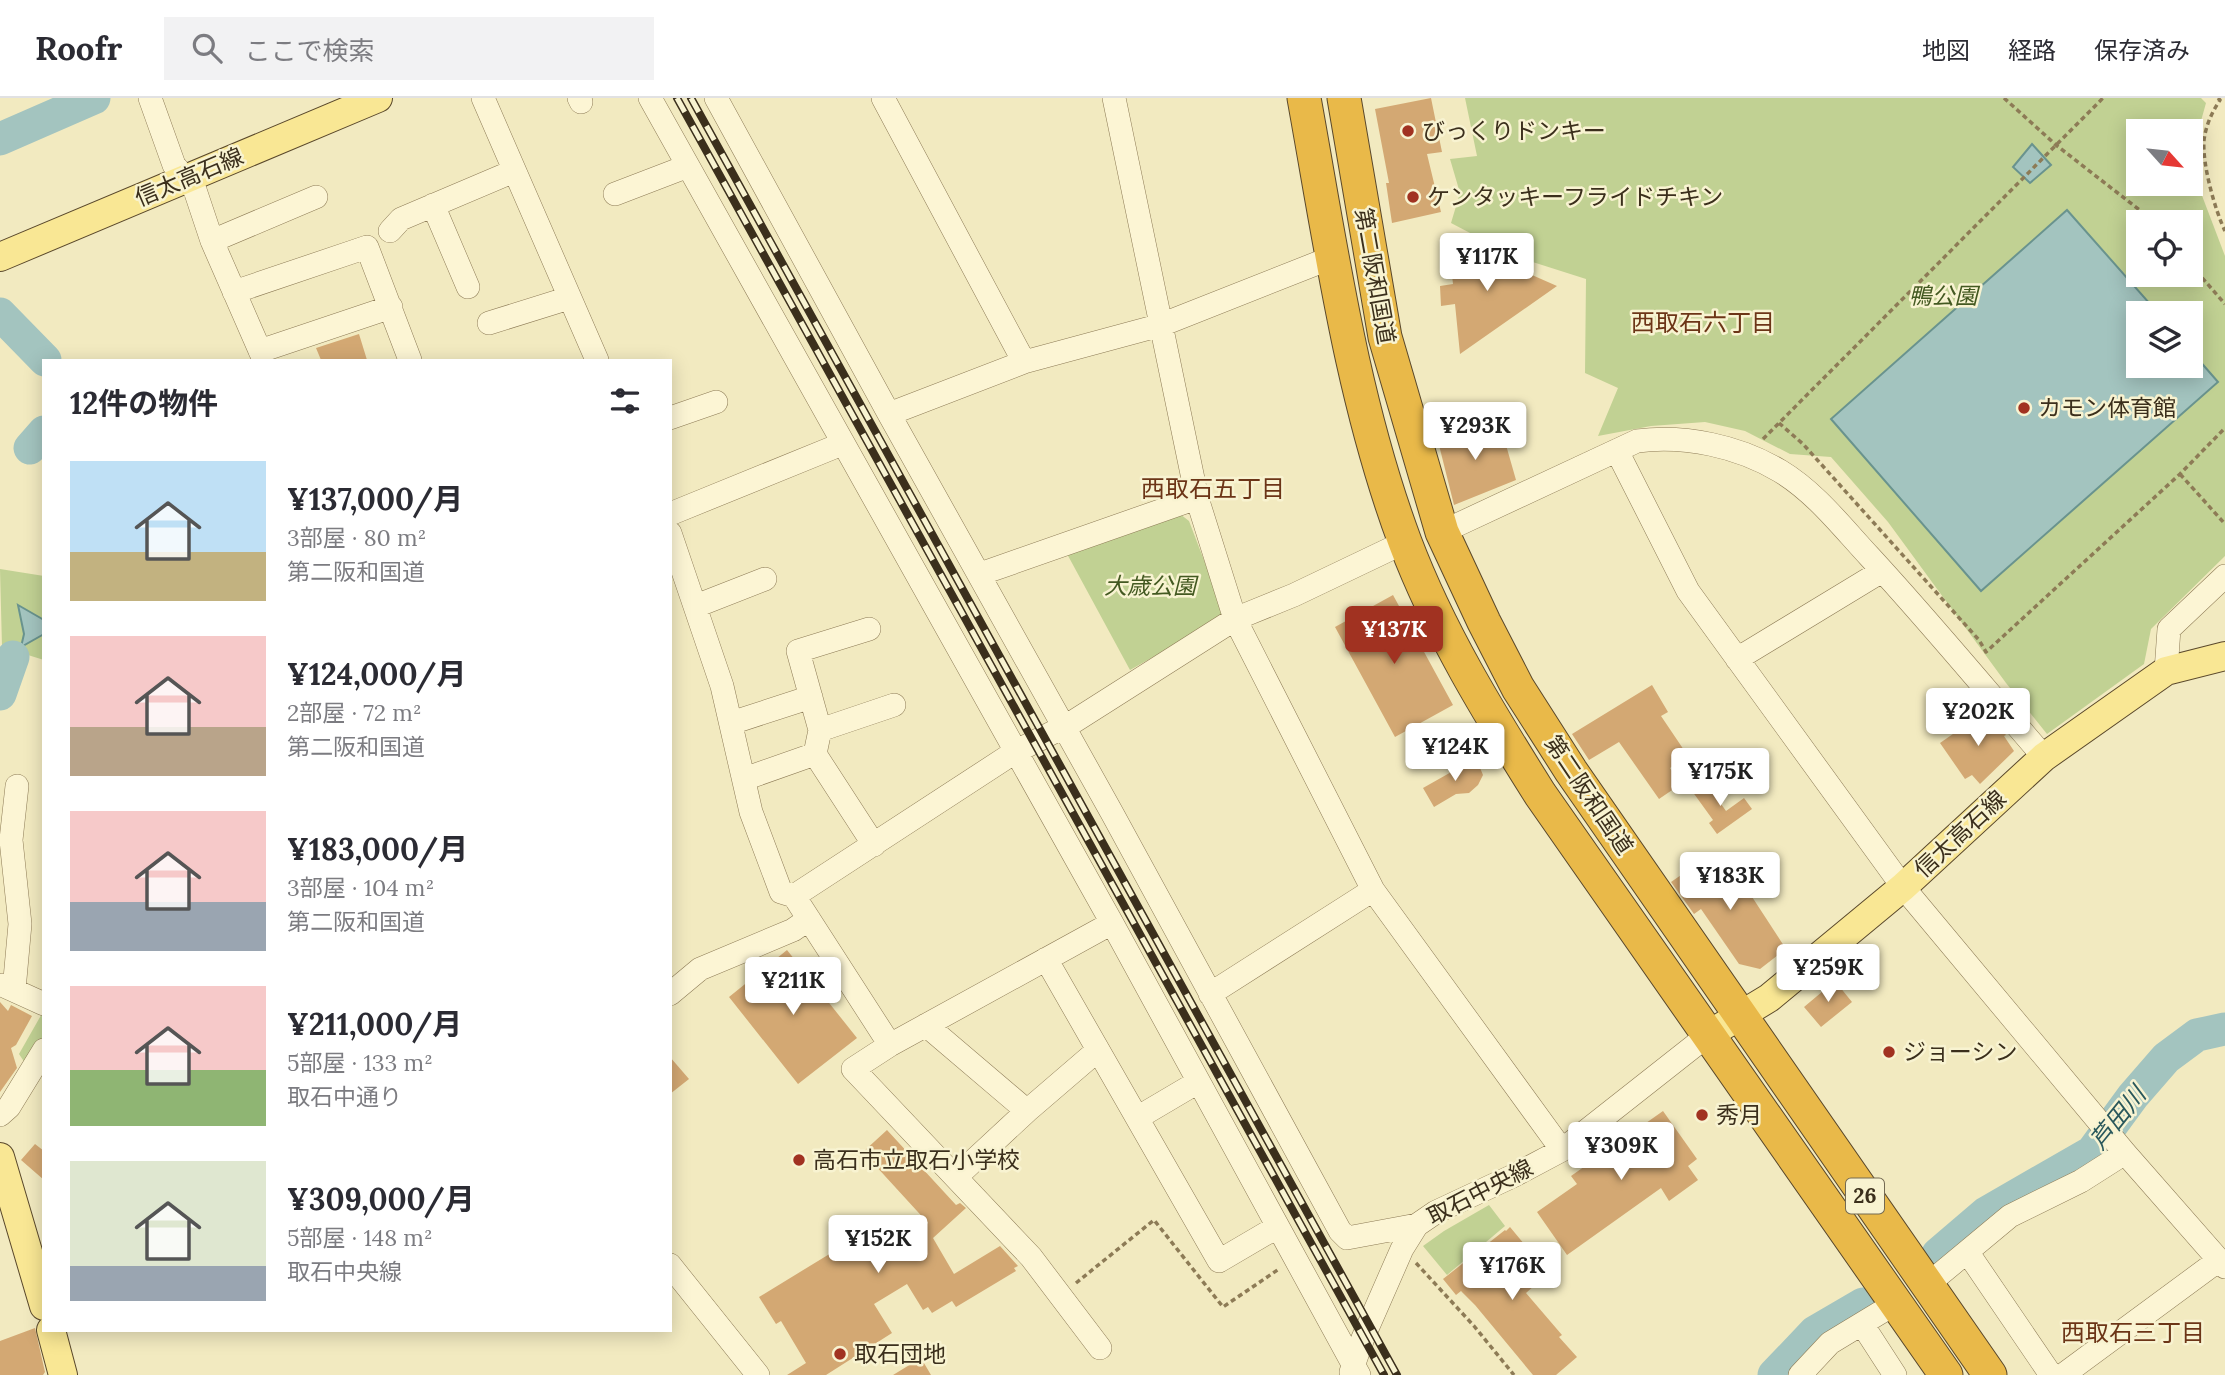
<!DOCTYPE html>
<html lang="ja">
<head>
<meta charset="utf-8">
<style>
	body { margin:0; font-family:Lora,"Noto Sans JP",serif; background:#f2f2f3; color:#2b2b33; height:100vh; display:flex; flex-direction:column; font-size:26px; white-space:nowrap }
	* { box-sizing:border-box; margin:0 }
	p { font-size:23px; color:#7c7c81 }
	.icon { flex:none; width:38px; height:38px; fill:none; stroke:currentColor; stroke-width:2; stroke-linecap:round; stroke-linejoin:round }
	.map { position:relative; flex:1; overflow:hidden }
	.side { position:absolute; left:42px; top:261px; width:630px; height:973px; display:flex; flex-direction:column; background:#fff; border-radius:0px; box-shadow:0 4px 18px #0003 }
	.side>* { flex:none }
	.needle { width:46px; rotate:117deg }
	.fabs { position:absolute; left:2126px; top:21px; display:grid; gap:14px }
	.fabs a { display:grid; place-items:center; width:77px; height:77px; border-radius:0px; background:#fff; box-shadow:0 4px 18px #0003; font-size:35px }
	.price { position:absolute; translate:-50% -60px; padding:0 16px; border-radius:7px; background:#fff; color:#222; font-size:23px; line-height:46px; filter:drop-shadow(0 2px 4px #0008) }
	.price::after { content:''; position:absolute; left:50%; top:42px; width:21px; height:16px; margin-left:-10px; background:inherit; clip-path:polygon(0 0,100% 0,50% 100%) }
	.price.active { background:#a13221; color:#fff }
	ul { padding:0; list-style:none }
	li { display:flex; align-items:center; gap:21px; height:175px; padding:0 28px }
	li span { display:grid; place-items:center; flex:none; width:196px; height:140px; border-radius:0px; color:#555 }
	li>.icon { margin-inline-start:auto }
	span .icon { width:84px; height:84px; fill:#fffc; stroke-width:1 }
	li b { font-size:30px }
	h2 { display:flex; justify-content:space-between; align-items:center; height:84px; padding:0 28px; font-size:30px }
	header { display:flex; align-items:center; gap:42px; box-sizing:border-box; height:98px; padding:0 35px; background:#fff; border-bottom:2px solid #e1e1e2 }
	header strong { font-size:33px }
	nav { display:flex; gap:38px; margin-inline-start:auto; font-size:24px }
	.search { width:490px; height:63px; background:#f2f2f3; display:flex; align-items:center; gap:18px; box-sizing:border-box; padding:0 24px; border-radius:0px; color:#7c7c81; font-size:26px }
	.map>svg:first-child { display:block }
</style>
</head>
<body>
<header>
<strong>Roofr</strong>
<div class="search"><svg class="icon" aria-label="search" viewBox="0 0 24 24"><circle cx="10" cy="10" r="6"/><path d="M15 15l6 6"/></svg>ここで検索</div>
<nav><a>地図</a><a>経路</a><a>保存済み</a></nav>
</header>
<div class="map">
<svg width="2225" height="1277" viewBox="0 0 2225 1277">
	<rect width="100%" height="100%" fill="#f2eac0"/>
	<path fill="#c1d193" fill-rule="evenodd" d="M 1465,0 L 2201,0 L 2206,5 L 2192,55 L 2193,74 L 2225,158 L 2225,458 L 2151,531 L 2144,566 L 2047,636 L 2006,585 L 1888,424 L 1831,359 L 1790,356 L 1745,333 L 1705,324 L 1651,328 L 1598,338 L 1618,290 L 1585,275 L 1586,181 L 1514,158 L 1451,125 L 1460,95 L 1450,61 L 1477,58 ZM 2138,33 L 2191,33 L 2191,86 L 2138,86 ZM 2138,124 L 2191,124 L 2191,177 L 2138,177 ZM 2138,215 L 2191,215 L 2191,268 L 2138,268 Z
		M 1180,416 L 1189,423 L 1223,512 L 1217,523 L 1130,572 L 1066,454 Z
		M 0,471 L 44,478 L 44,562 L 2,549 Z
		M 44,912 L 44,941 L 27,968 L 19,956 Z
		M 1489,1107 L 1505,1128 L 1447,1177 L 1423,1148 L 1444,1133 Z"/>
	<path fill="#a3c4bf" stroke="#69938e" stroke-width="2" d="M 2032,46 L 2051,67 L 2030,85 L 2013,69 Z
		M 2067,112 L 2158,215 L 2138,215 L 2138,268 L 2191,268 L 2191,253 L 2218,284 L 1981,493 L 1831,321 Z
		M 18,507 L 44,522 L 44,536 L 21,549 L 24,536 Z"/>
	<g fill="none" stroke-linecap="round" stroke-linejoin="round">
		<path stroke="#a3c4bf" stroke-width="33" d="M 0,41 L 94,0
			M 0,216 L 45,262
			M 30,350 L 44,334
			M 0,596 L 13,559
			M 1938,1156 L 1986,1115 L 2092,1054 L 2133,998 L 2166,960 L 2197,937 L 2225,931
			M 1774,1277 L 1815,1234 L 1863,1206"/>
	</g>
	<path fill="#d3a873" d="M 1431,0 L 1442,54 L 1427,56 L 1441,114 L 1392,125 L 1386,85 L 1389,85 L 1375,11 Z
		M 1448,140 L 1557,188 L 1460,256 L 1455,206 L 1441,208 L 1440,188 L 1453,186 Z
		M 359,236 L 367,262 L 321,262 L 316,250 Z
		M 1482,327 L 1504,340 L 1516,382 L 1454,407 L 1437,339 Z
		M 1393,497 L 1453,607 L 1395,639 L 1335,529 Z
		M 1652,587 L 1668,614 L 1661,618 L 1688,658 L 1670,670 L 1681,686 L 1659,701 L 1619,644 L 1589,662 L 1572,636 Z
		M 1986,613 L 2006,637 L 2004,638 L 2014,653 L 1980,686 L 1972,677 L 1965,681 L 1940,645 Z
		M 1476,660 L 1483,677 L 1478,687 L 1469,695 L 1456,696 L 1434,709 L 1423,690 Z
		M 1705,683 L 1726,713 L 1744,700 L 1752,711 L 1717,736 L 1709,725 L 1713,722 L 1692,693 Z
		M 1710,757 L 1718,769 L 1728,762 L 1786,851 L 1760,871 L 1739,866 L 1701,811 L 1694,816 L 1671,784 Z
		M 787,852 L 857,940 L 798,986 L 729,899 Z
		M 1835,883 L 1852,904 L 1821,929 L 1804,909 Z
		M 0,904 L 8,913 L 11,907 L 32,918 L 16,947 L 11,950 L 17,970 L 0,994 Z
		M 670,959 L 689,981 L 670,996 Z
		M 1663,1013 L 1697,1061 L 1688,1068 L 1698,1082 L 1669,1103 L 1661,1090 L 1567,1157 L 1537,1114 L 1577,1086 L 1571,1078 Z
		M 887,1032 L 956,1107 L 960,1105 L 966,1110 L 933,1140 L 954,1176 L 1000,1148 L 1018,1168 L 1014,1170 L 1016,1173 L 956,1209 L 952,1203 L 932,1215 L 928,1209 L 923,1212 L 907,1186 L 874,1206 L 892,1235 L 826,1277 L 787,1277 L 806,1265 L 781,1223 L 776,1226 L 759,1199 L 859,1138 L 872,1160 L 928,1125 L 863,1054 Z
		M 35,1046 L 44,1053 L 44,1082 L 21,1062 Z
		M 1510,1129 L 1540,1165 L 1536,1169 L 1538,1172 L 1529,1180 L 1535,1187 L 1526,1195 L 1562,1237 L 1559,1239 L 1577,1259 L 1556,1277 L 1533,1277 L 1475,1207 L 1461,1193 L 1456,1197 L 1443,1181 L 1505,1132 L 1506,1133 Z
		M 35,1230 L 45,1274 L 43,1277 L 0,1277 L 0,1243 Z
		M 921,1260 L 931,1277 L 893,1277 Z"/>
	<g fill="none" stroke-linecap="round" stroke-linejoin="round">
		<g stroke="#8d7b56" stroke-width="24">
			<path id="minor" d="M 150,0 L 174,67 L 195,92 L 212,143 L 264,262
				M 483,0 L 597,262
				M 579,0 L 581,4
				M 650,0 L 1112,825 L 1359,1277
				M 716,0 L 889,316 L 1112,715 L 1340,1133 L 1347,1140 L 1417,1127
				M 883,0 L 1024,264
				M 1114,0 L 1197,400 L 1235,521 L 1373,792 L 1562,1052
				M 615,96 L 688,68
				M 433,107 L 468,189
				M 390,133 L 401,121 L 514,73
				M 212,143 L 316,99
				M 234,194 L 367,149 L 410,262
				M 489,225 L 569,200
				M 260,253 L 391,209
				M 889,316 L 1024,264 L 1161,227 L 1333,159
				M 670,320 L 716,304
				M 1617,353 L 1688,493 L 1903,789 L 2125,1055 L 2225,1169
				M 670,416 L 842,346
				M 1442,434 L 1637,343 C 1686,337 1738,348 1780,373 C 1815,394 1842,429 1869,458 C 1929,523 1986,592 2044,659
				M 670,435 L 722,588 L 751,714 L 781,794 L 794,798 L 890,947 L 1112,825
				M 980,476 L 1197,400
				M 696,508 L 765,481
				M 869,531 L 798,553 L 820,632 L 894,607
				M 1737,561 L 1882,473
				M 2166,573 L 2169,531 L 2225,478
				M 731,625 L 811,599
				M 820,632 L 815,656 L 874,747
				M 744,681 L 815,656
				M 794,798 L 1015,654 L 1073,624 L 1235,521 L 1294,497 L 1405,444
				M 1046,861 L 1219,1163 L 1277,1129
				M 2,887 L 44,906
				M 14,892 L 20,826 L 11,742 L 17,688
				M 670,896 L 700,871 L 793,832 L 809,821
				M 1210,896 L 1373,792
				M 926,927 L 1027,1013
				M 890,947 L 853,971 L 1031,1159 L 1100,1250
				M 0,1017 L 9,1009 L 44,952
				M 1137,1020 L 1198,984
				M 956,1079 L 1027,1013 L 1098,952
				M 1968,1155 L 2051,1277
				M 670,1167 L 758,1277
				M 1927,1187 L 2010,1118 L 2081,1083 L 2125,1055
				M 1862,1226 L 1895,1277
				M 1351,1274 L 1363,1240 L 1402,1151 L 1417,1127 L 1436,1114 L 1513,1078 L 1562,1052 L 1708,937
				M 1800,1277 L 1830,1245 L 1896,1205
				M 2063,1277 L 2219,1162"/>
		</g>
		<g stroke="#5a482b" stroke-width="30">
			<path id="major" d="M 0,159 L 378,0
				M 1708,937 L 1769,900 L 1903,789 L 2044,659 L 2166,573 L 2225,558
				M 0,1059 L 44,1208
				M 51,1232 L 63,1277"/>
		</g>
		<g stroke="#5a482b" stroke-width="35">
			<path id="highway" d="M 1304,0 C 1331,149 1352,302 1405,444 C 1439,534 1489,615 1540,696 L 1946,1277
				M 1344,0 L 1385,239 L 1442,434 L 1484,524 L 1518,590 L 1571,673 L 1990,1277"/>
		</g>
		<path stroke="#8d7b56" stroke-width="3.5" stroke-dasharray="5 3.5" stroke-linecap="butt" d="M 2004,0 L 2056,47 L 2155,124
			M 2218,0 L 2220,2 C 2212,14 2206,27 2204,42 C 2202,66 2215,112 2225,133
			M 2191,167 L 2225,206
			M 1779,325 L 1803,346 L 1979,542 L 1986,554 L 2180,376 L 2225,330
			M 1763,341 L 2103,0
			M 2180,376 L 2225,426
			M 1416,1165 L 1474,1228 L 1514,1277
			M 1076,1185 L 1154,1122 L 1223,1209 L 1279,1171"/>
		<use href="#minor" stroke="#fcf5d4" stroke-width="23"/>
		<use href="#major" stroke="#f9e794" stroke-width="28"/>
		<use href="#highway" stroke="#e9b949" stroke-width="33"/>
		<g stroke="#3b2f1c" stroke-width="8">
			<path id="rail" d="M 677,0 L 1384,1277
				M 691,0 L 1397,1277"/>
		</g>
		<use href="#rail" stroke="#f8f3d1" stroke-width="5" stroke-dasharray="16" stroke-linecap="butt"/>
	</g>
	<g fill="#a13221" stroke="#f8f3d1" stroke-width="2.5">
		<circle cx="1408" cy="33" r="7"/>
		<circle cx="1413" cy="99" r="7"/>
		<circle cx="2024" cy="310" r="7"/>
		<circle cx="1889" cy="954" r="7"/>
		<circle cx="1702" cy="1017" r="7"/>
		<circle cx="799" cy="1062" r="7"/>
		<circle cx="840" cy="1256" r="7"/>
	</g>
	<g text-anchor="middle" stroke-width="5" stroke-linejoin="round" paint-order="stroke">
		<rect fill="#f8f3d1" stroke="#746a52" stroke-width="2" x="1846" y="1080.5" width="38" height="35" rx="5"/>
		<g font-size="21" font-weight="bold" fill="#3b2f1c">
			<text x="1865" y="1105">26</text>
		</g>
		<g font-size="23" fill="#3b2f1c" stroke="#f8f3d1" text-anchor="start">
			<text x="1422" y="41">びっくりドンキー</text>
			<text x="1427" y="107">ケンタッキーフライドチキン</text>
			<text x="2038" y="318">カモン体育館</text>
			<text x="1903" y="962">ジョーシン</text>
			<text x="1716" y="1025">秀月</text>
			<text x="813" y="1070">高石市立取石小学校</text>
			<text x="854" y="1264">取石団地</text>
		</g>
		<g font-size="23" fill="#3b2f1c" stroke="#f8f3d1">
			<text transform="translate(189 79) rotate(-23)" y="8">信太高石線</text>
			<text transform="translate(1375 178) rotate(80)" y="8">第二阪和国道</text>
			<text transform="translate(1589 697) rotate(56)" y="8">第二阪和国道</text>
			<text transform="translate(1960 736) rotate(-43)" y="8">信太高石線</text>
			<text transform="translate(1480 1094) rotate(-27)" y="8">取石中央線</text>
		</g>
		<g font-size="23" font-style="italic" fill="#435921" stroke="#f8f3d1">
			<text x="1943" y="206">鴨公園</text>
			<text x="1150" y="496">大歳公園</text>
		</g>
		<g font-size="24" fill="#6c3517" stroke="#f8f3d1">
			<text x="1703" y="233">西取石六丁目</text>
			<text x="1213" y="399">西取石五丁目</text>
			<text x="2133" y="1243">西取石三丁目</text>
		</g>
		<g font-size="24" font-style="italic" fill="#2a585c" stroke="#f8f3d1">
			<text transform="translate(2118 1020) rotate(-51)" y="8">芦田川</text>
		</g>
	</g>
</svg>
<div class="fabs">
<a><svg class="needle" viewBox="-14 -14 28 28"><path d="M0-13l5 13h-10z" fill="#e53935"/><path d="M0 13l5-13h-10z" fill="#7c7c81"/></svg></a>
<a><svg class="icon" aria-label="locate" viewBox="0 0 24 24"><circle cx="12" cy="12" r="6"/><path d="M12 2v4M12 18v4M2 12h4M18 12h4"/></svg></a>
<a><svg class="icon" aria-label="layers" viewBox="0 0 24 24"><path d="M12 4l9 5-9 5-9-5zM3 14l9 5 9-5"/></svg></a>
</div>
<b class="price" style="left:1487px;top:195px">¥117K</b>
<b class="price" style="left:1475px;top:364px">¥293K</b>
<b class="price active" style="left:1394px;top:568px">¥137K</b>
<b class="price" style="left:1978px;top:650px">¥202K</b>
<b class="price" style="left:1455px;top:685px">¥124K</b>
<b class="price" style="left:1720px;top:710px">¥175K</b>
<b class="price" style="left:1730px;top:814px">¥183K</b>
<b class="price" style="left:1828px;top:906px">¥259K</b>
<b class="price" style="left:793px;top:919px">¥211K</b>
<b class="price" style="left:1621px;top:1084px">¥309K</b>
<b class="price" style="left:878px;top:1177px">¥152K</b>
<b class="price" style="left:1512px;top:1204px">¥176K</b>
<section class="side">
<h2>12件の物件<svg class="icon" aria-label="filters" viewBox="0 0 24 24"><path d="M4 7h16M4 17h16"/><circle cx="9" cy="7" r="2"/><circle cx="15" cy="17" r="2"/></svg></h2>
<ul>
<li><span style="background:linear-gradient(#bfe0f5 65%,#c2b280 0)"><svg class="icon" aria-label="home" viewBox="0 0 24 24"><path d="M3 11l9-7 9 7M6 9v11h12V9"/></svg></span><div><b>¥137,000/月</b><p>3部屋 · 80 m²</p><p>第二阪和国道</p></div></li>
<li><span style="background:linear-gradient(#f6c9c9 65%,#b9a48a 0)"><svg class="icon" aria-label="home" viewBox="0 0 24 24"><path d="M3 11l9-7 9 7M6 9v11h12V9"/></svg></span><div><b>¥124,000/月</b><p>2部屋 · 72 m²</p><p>第二阪和国道</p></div></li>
<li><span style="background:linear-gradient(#f6c9c9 65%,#9aa5b1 0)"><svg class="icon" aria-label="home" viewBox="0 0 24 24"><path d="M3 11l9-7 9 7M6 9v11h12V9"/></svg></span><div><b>¥183,000/月</b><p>3部屋 · 104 m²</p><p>第二阪和国道</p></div></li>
<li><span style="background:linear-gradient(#f6c9c9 60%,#8fb573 0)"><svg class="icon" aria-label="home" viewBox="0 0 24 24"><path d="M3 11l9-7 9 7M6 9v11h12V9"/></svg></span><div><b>¥211,000/月</b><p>5部屋 · 133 m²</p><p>取石中通り</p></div></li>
<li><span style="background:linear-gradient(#dfe7d0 75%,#9aa5b1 0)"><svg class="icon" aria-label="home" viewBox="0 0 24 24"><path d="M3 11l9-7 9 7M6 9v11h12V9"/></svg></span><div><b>¥309,000/月</b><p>5部屋 · 148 m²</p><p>取石中央線</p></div></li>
</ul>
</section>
</div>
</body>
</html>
